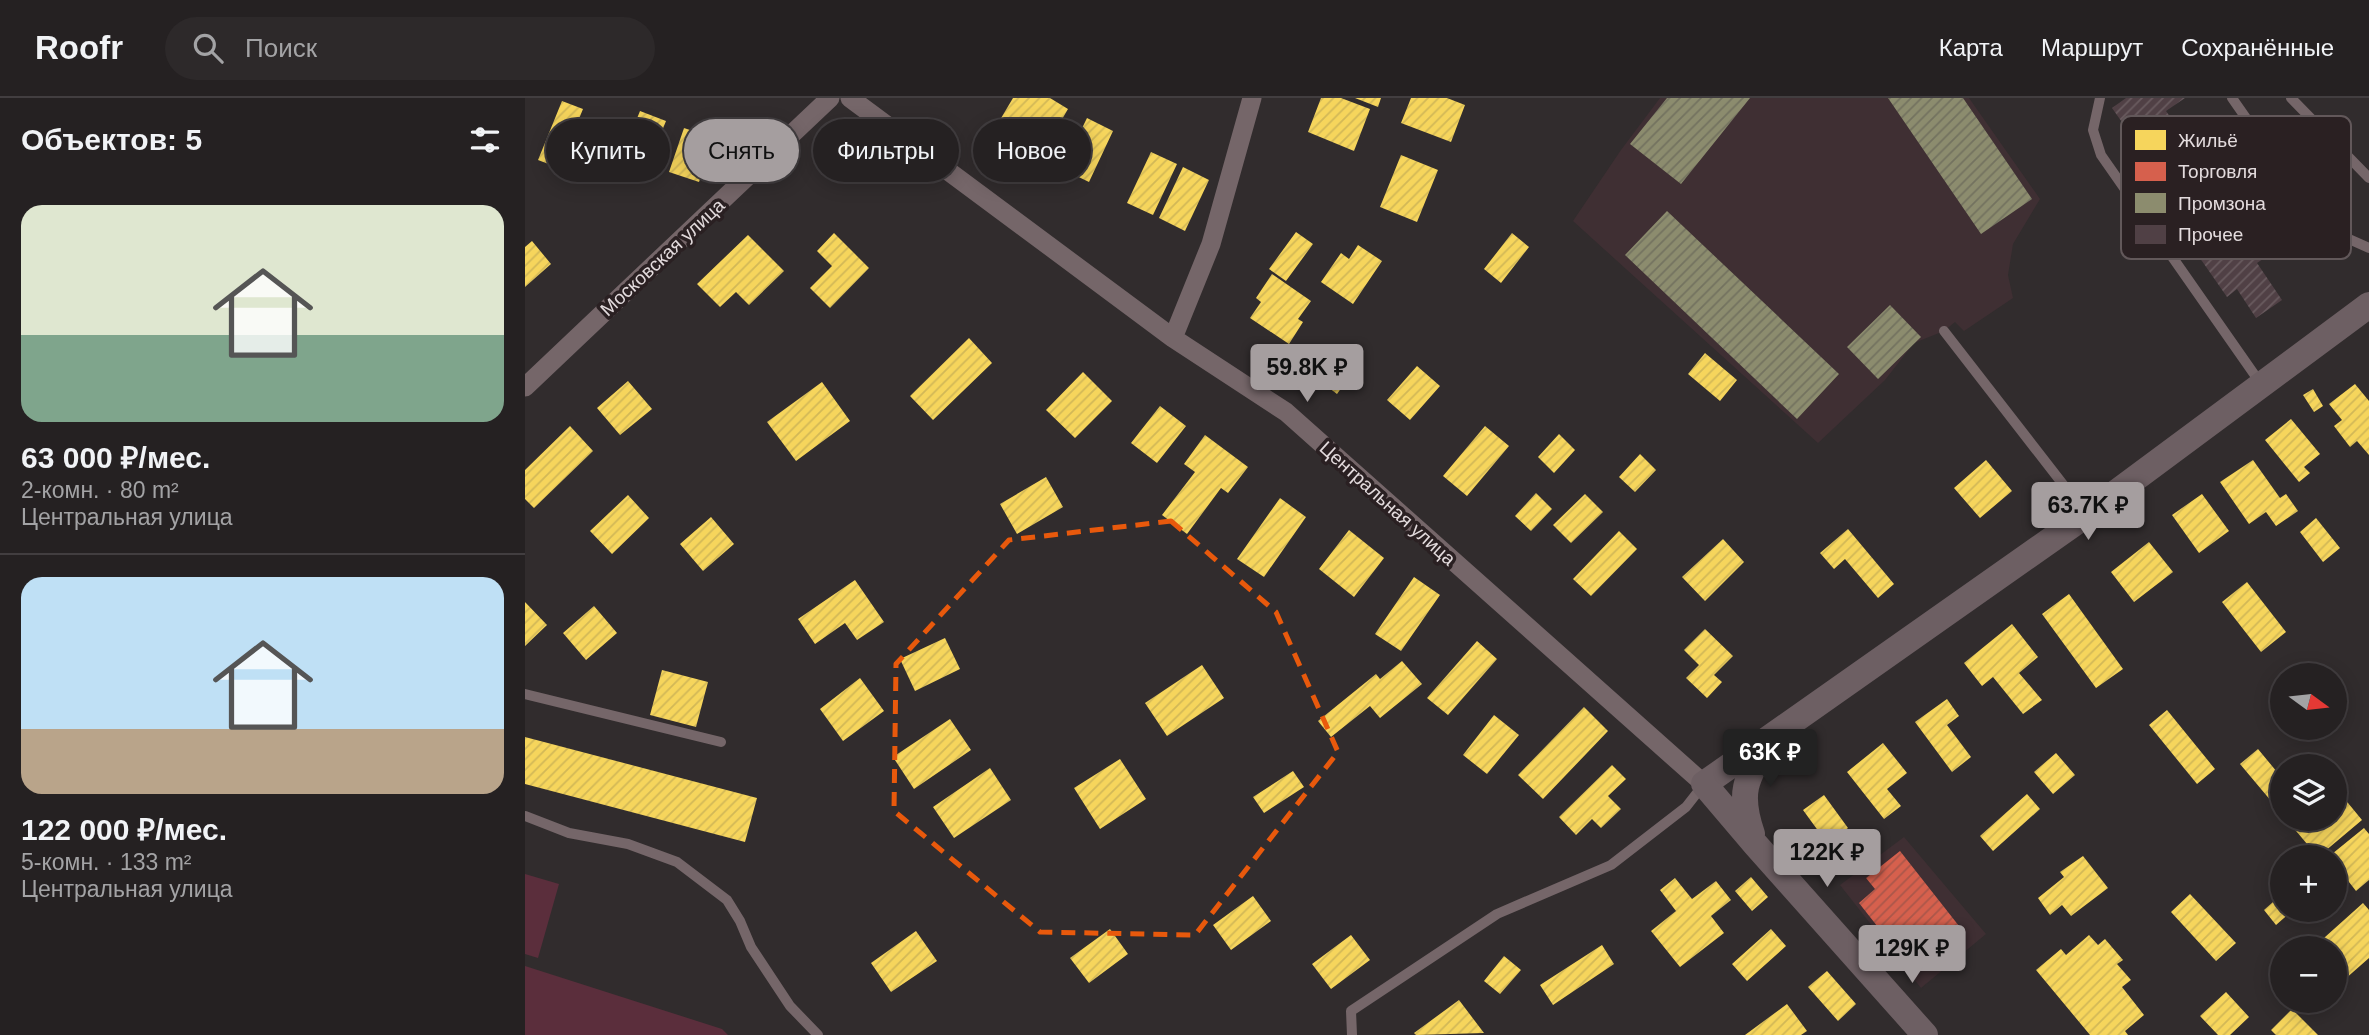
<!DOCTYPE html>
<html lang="ru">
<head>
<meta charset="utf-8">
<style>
	body { margin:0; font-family:Arial,sans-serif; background:#2d292a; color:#f1f3f6; height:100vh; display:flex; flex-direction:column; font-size:26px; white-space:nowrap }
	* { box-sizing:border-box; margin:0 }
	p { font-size:23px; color:#a3a3a5 }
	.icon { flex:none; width:38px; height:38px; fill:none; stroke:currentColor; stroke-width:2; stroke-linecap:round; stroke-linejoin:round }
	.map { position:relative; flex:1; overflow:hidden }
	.details { display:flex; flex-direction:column; background:#252122; width:525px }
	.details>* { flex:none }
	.guide { position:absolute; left:21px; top:21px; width:665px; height:63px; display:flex; gap:14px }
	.needle { width:46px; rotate:105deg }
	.fabs { position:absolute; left:1745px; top:565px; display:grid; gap:14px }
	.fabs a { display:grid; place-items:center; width:77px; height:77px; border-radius:50%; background:#252122; box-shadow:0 4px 18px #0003,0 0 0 2px #423e40; font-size:35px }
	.price { position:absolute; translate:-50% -60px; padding:0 16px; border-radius:7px; background:#a59e9f; color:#111; font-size:23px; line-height:46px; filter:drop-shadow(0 2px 4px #0008) }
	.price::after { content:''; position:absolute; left:50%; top:42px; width:21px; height:16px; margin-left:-10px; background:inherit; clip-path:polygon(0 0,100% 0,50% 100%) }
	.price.selected { background:#222; color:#fff }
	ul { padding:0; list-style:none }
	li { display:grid; align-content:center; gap:14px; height:371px; padding:0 21px }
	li+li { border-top:2px solid #423e40 }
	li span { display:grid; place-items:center; height:217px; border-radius:21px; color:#555 }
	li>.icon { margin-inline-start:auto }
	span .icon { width:126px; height:126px; fill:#fffc; stroke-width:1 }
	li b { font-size:30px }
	h2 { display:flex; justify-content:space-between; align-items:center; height:84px; padding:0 21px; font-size:30px }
	.pill { padding:0 24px; border-radius:32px; background:#252122; box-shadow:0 4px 18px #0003,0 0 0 2px #423e40; font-size:24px; line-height:63px }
	.pill.selected { background:#a59e9f; color:#111 }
	header { display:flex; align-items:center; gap:42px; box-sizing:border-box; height:98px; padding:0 35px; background:#252122; border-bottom:2px solid #423e40 }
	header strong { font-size:33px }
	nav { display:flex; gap:38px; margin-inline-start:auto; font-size:24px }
	.search { width:490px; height:63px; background:#2d292a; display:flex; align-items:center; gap:18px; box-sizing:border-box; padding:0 24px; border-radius:38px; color:#a3a3a5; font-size:26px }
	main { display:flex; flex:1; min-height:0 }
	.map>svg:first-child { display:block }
</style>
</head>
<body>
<header>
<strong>Roofr</strong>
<div class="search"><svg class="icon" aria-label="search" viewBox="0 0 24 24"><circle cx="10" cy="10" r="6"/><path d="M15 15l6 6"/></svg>Поиск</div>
<nav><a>Карта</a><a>Маршрут</a><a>Сохранённые</a></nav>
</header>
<main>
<section class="details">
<h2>Объектов: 5<svg class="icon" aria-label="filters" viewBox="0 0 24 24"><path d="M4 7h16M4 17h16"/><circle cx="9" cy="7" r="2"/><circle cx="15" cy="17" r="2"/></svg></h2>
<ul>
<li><span style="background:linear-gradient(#dfe7d0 60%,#7fa58c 0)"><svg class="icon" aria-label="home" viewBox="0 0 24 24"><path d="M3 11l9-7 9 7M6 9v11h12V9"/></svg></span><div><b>63 000 ₽/мес.</b><p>2-комн. · 80 m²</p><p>Центральная улица</p></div></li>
<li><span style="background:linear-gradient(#bfe0f5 70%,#b9a48a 0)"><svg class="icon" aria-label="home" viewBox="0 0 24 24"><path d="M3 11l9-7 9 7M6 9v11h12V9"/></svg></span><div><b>122 000 ₽/мес.</b><p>5-комн. · 133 m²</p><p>Центральная улица</p></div></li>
</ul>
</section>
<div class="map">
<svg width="1844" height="937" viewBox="0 0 1844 937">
	<defs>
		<pattern id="homes-hatch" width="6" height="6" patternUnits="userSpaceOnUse" patternTransform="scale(1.75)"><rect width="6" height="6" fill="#f6d55c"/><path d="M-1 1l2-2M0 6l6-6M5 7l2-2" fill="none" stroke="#d2b857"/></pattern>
		<pattern id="shops-hatch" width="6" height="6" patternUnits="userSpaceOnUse" patternTransform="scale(1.75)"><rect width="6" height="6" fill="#d6604d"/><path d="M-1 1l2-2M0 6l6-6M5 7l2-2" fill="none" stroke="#aa574a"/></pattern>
		<pattern id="industry-hatch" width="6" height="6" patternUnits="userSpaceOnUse" patternTransform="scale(1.75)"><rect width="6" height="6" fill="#8c8c6e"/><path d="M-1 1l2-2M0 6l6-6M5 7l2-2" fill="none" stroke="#73725f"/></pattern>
		<pattern id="building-hatch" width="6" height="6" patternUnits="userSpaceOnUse" patternTransform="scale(1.75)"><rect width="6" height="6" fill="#504045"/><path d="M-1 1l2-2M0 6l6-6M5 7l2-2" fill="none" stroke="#695b5f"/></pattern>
	</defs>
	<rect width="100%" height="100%" fill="#312c2d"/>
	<path fill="#3f2f33" d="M 1135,0 L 1444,0 L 1515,101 L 1488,146 L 1483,177 L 1488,200 L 1439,233 L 1430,224 L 1419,233 L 1389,245 L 1360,282 L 1293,345 L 1048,123 L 1096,52 Z
		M 1379,739 L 1461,836 L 1396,890 L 1315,787 Z"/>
	<path fill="#5b2e3c" d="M 0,776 L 34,786 L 13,860 L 0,856 Z
		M 0,868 L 197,931 L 203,937 L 0,937 Z"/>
	<path fill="url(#homes-hatch)" d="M 488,0 L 525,0 L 543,11 L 515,59 L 469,32 Z
		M 796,0 L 816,0 L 845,11 L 829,53 L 783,34 Z
		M 830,0 L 856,0 L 853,9 Z
		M 886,0 L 922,0 L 940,7 L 926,44 L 876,25 Z
		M 37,3 L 58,11 L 34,70 L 13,62 Z
		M 115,13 L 141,23 L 116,85 L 90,75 Z
		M 562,20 L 588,33 L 564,84 L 537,71 Z
		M 159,30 L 189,40 L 174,84 L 144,74 Z
		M 626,54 L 652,66 L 628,117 L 602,105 Z
		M 876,57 L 913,72 L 892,124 L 855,109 Z
		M 658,69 L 684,82 L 660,133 L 634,120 Z
		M 771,134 L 788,146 L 761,183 L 744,171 Z
		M 309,135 L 344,170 L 305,210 L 285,190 L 307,168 L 292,153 Z
		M 987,135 L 1004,149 L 976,185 L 959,171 Z
		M 223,137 L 259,173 L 224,207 L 211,194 L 195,209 L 172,186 Z
		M 7,143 L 26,166 L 0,189 L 0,149 Z
		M 833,147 L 857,163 L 828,206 L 796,184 L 816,155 L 824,161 Z
		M 747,176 L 786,203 L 773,221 L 778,224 L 764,246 L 725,220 L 736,204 L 731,200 Z
		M 444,240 L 467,265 L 408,322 L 385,298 Z
		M 1180,255 L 1212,282 L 1195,303 L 1163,276 Z
		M 811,259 L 829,272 L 812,296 L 795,283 Z
		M 892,268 L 915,288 L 885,322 L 862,302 Z
		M 558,274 L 587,303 L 550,340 L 521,312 Z
		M 103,283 L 127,311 L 95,337 L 72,310 Z
		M 297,284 L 325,323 L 271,363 L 242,324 Z
		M 1830,286 L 1844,303 L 1844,357 L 1832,343 L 1825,349 L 1809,328 L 1817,322 L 1804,306 Z
		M 1788,291 L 1798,308 L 1789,314 L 1778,297 Z
		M 635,308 L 661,328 L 632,365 L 606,345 Z
		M 1766,321 L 1795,356 L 1779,369 L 1785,375 L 1774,384 L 1740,342 Z
		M 45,328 L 68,353 L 9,410 L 0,401 L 0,372 Z
		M 960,328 L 984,348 L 942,398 L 918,378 Z
		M 1034,336 L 1050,352 L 1029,375 L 1013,359 Z
		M 680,337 L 723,369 L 703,395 L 696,390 L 662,436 L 637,417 L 670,374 L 659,366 Z
		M 1115,356 L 1131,372 L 1110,394 L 1094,379 Z
		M 1461,362 L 1487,393 L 1455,420 L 1429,390 Z
		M 1728,362 L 1755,400 L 1761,396 L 1773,413 L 1751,428 L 1741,414 L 1724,426 L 1695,384 Z
		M 521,379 L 538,409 L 492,436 L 475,406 Z
		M 1011,395 L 1027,411 L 1006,433 L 990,418 Z
		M 1060,396 L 1078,414 L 1046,445 L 1028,427 Z
		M 1677,396 L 1704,433 L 1674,455 L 1647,417 Z
		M 103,397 L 124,420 L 87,456 L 65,433 Z
		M 755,400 L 781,419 L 739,479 L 712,461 Z
		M 186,419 L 209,446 L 178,473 L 155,446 Z
		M 1791,420 L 1815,450 L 1798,464 L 1775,434 Z
		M 1323,431 L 1369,486 L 1353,500 L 1320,461 L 1309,471 L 1295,455 Z
		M 824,432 L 859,460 L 829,499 L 794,471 Z
		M 1094,433 L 1112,451 L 1066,498 L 1048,481 Z
		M 1198,441 L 1219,464 L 1180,503 L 1157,479 Z
		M 1624,444 L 1648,474 L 1609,504 L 1586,474 Z
		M 889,479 L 915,497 L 876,553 L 850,536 Z
		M 330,482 L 359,524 L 332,542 L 320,525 L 290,546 L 273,521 Z
		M 1722,484 L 1761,534 L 1736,554 L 1697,504 Z
		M 1544,496 L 1598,571 L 1571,590 L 1517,516 Z
		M 0,504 L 22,527 L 0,548 Z
		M 69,508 L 92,535 L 61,562 L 38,535 Z
		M 1487,526 L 1513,559 L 1494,575 L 1517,602 L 1498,616 L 1468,579 L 1457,588 L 1439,565 Z
		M 1180,531 L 1208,558 L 1189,577 L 1197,584 L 1182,600 L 1161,580 L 1174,567 L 1159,552 Z
		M 420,540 L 435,571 L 390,593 L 375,561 Z
		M 952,543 L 972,561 L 923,617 L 902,600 Z
		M 877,563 L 897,586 L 855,620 L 845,608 L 806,639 L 793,623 L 851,576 L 855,581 Z
		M 677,567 L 699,600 L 642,638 L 620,605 Z
		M 137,572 L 183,584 L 171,629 L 125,617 Z
		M 335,580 L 359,613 L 318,643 L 295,611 Z
		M 1422,601 L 1434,618 L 1422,627 L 1446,659 L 1427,674 L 1390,624 Z
		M 1059,609 L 1083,633 L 1018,701 L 993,677 Z
		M 1642,612 L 1690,671 L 1672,686 L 1624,627 Z
		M 969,617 L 994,637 L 962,676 L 938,657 Z
		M 425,621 L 446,652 L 389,691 L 368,659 Z
		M 0,639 L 232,700 L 220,744 L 0,686 Z
		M 1358,645 L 1382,675 L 1362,691 L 1376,708 L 1359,721 L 1322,674 Z
		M 1733,651 L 1757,680 L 1757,716 L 1715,666 Z
		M 1531,655 L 1550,677 L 1528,696 L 1509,674 Z
		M 595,661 L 621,701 L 575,731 L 549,690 Z
		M 1087,667 L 1101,681 L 1083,698 L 1096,711 L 1076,730 L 1067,721 L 1051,737 L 1034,719 Z
		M 465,670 L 486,702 L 429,740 L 408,709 Z
		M 768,673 L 779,689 L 739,715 L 728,699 Z
		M 1814,694 L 1837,722 L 1793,759 L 1761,721 L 1810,721 L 1810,697 Z
		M 1502,696 L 1515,711 L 1468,753 L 1455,738 Z
		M 1299,697 L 1323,730 L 1302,745 L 1278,712 Z
		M 1839,730 L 1844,736 L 1844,782 L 1831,793 L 1810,766 L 1810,760 L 1802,760 Z
		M 1558,758 L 1583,790 L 1546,818 L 1537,807 L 1525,817 L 1513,800 L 1539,779 L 1535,774 Z
		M 1226,779 L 1243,799 L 1227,813 L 1210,793 Z
		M 1150,780 L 1167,801 L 1191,783 L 1206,802 L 1186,818 L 1199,835 L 1155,869 L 1126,833 L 1151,813 L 1135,792 Z
		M 1665,796 L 1711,845 L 1691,863 L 1646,814 Z
		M 1757,796 L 1757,812 L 1778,812 L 1772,818 L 1767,813 L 1751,827 L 1739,812 Z
		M 728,798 L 746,823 L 706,852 L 688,827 Z
		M 1838,805 L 1844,812 L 1844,860 L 1819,882 L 1810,870 L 1810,850 L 1792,850 L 1790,848 Z
		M 585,831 L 603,856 L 564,885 L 545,860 Z
		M 1246,831 L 1261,848 L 1222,883 L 1207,866 Z
		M 391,833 L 412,863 L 366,894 L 346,865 Z
		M 826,837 L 845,862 L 806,891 L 787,866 Z
		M 1564,837 L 1573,847 L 1580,841 L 1598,862 L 1592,866 L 1606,882 L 1597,889 L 1619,917 L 1600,933 L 1603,937 L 1565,937 L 1511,872 L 1536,851 L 1541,857 Z
		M 1077,847 L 1089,866 L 1028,907 L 1015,887 Z
		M 979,858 L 996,872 L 975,896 L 959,883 Z
		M 1302,873 L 1331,906 L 1313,923 L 1283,889 Z
		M 1701,894 L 1724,919 L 1705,937 L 1693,937 L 1675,918 Z
		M 934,902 L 959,935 L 891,937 L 889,935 Z
		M 1262,906 L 1282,933 L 1276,937 L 1220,937 Z
		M 1767,911 L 1793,937 L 1751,937 L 1746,932 Z"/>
	<path fill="url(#shops-hatch)" d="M 1375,753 L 1434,828 L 1400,855 L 1384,834 L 1367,847 L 1334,805 L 1350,791 L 1341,780 Z"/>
	<path fill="url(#industry-hatch)" d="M 1142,0 L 1225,0 L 1156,86 L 1105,46 Z
		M 1363,0 L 1438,0 L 1507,101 L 1456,136 Z
		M 1142,113 L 1314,276 L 1272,321 L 1100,157 Z
		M 1365,207 L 1396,239 L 1353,281 L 1322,249 Z"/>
	<path fill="url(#building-hatch)" d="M 1601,0 L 1660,0 L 1641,13 L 1716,121 L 1759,90 L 1786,128 L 1732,165 L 1757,202 L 1731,220 L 1712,191 L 1702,199 L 1595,45 L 1606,37 L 1587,10 Z"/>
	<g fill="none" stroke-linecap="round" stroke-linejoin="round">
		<path stroke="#756669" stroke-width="10" d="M 1575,0 L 1568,32 L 1576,57 L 1736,286
			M 1707,0 L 1797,129 L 1844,150
			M 1766,0 L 1844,80
			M 1419,233 L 1561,416
			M 0,596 L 196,644
			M 0,718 L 44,735 L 103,746 L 152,764 L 202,802 L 215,823 L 226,849 L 265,908 L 293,937
			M 827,937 L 826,913 L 972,816 L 1086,767 L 1161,709 L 1179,686"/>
		<path stroke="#756669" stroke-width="19" d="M 325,0 L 648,240 L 761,314 L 1179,686
			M 648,240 L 686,146 L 727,0
			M 0,289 L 305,0"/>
		<path stroke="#6d5f63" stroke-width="26" d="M 1227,736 C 1213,695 1220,681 1243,646
			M 1400,937 L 1230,746 L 1179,686 L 1561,417 L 1844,207"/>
	</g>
	<path fill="none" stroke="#e8590c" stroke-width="5" stroke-dasharray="14 9" stroke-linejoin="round" d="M 646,423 L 751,514 L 813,654 L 670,837 L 515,834 L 369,713 L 371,566 L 484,442 Z"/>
	<g text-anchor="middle" stroke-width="7" stroke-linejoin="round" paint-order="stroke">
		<g font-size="19" fill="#e3dbdd" stroke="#2a2022">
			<text transform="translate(137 159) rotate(-43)" y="7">Московская улица</text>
			<text transform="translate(863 405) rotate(42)" y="7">Центральная улица</text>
		</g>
	</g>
	<rect x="1596" y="18" width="230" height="143" rx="10" fill="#2a2022" stroke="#62585a" stroke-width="2"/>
	<rect x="1610" y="32" width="31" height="20" fill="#f6d55c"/>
	<rect x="1610" y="64" width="31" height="19" fill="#d6604d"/>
	<rect x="1610" y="95" width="31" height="20" fill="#8c8c6e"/>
	<rect x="1610" y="127" width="31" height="19" fill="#504045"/>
	<g font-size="19" fill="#e3dbdd">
		<text x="1653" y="49">Жильё</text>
		<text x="1653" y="80">Торговля</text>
		<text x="1653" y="112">Промзона</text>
		<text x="1653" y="143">Прочее</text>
	</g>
</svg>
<div class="fabs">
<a><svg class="needle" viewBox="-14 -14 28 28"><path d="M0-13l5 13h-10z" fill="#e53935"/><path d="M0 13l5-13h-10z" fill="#a3a3a5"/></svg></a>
<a><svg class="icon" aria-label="layers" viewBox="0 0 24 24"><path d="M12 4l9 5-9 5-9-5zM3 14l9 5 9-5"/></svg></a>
<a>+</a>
<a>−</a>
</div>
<b class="price" style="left:782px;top:306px">59.8K ₽</b>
<b class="price" style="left:1563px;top:444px">63.7K ₽</b>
<b class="price selected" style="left:1245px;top:691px">63K ₽</b>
<b class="price" style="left:1302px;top:791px">122K ₽</b>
<b class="price" style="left:1387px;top:887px">129K ₽</b>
<div class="guide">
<a class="pill">Купить</a>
<a class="pill selected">Снять</a>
<a class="pill">Фильтры</a>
<a class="pill">Новое</a>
</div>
</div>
</main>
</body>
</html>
